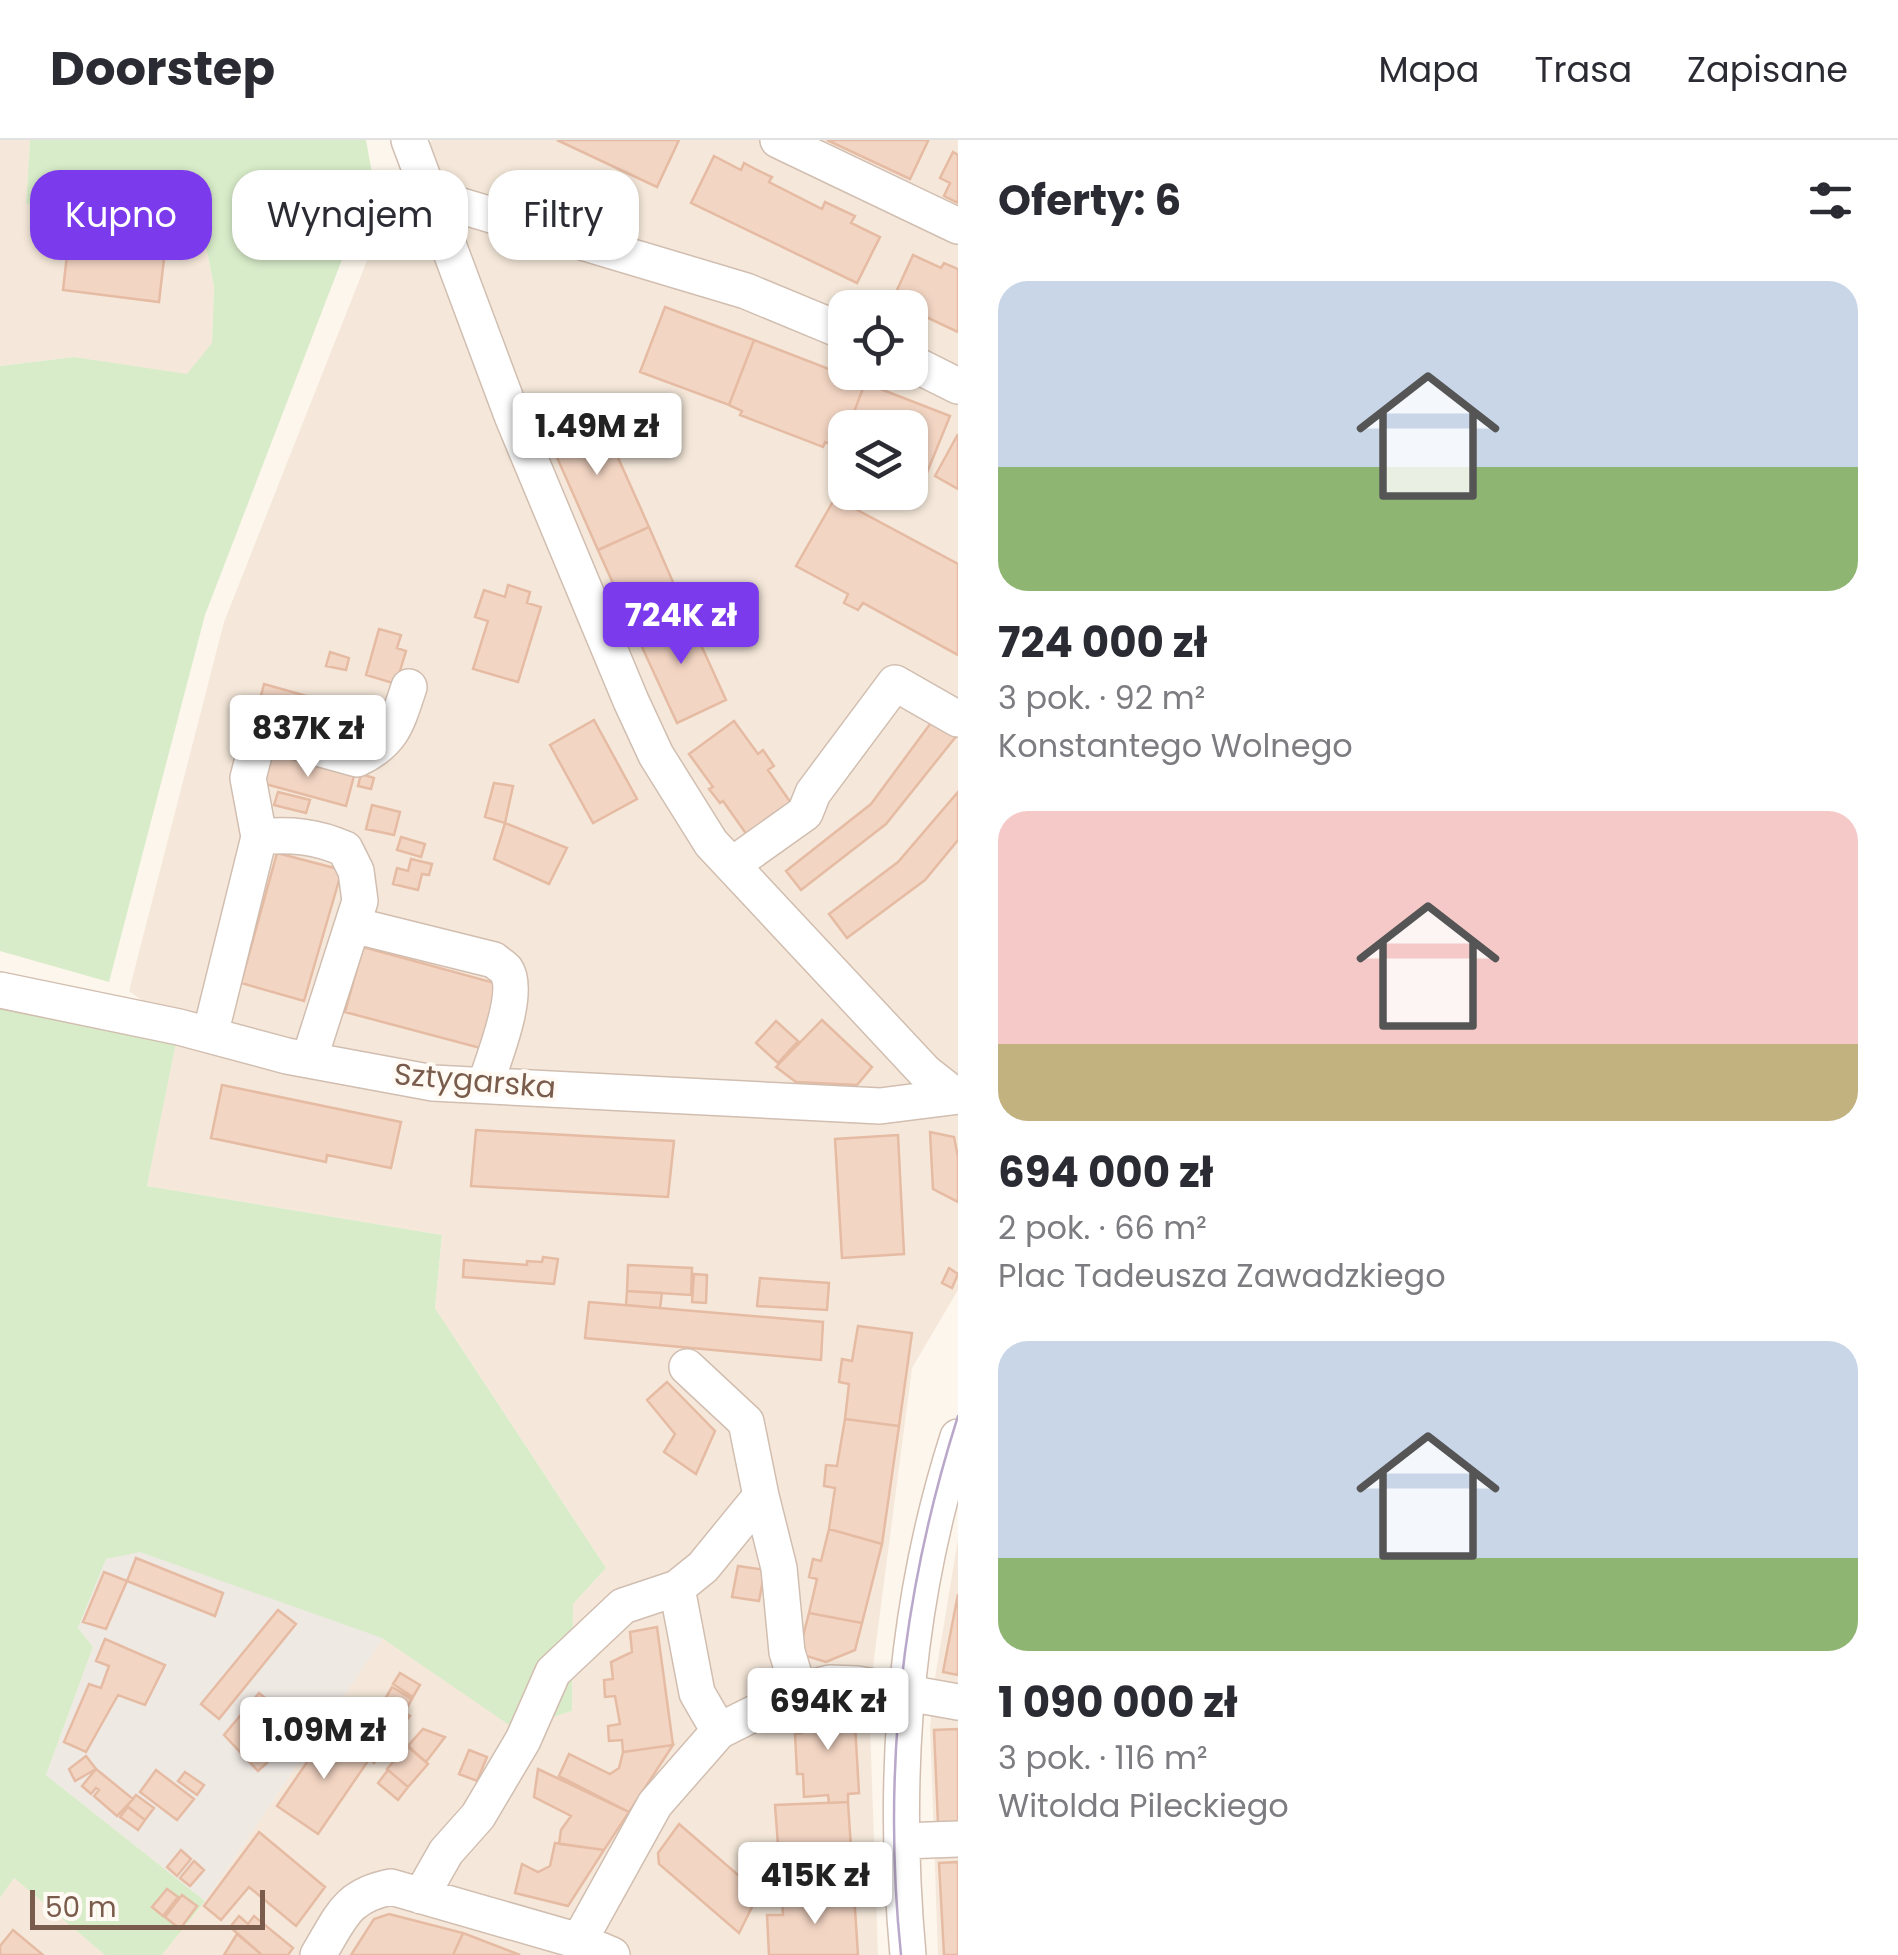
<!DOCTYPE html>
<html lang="pl">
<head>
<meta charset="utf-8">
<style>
	body { margin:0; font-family:Poppins,sans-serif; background:#f7f7f7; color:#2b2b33; height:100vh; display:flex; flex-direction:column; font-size:38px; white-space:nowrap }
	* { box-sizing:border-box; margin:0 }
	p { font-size:32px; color:#7c7c81 }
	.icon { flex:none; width:55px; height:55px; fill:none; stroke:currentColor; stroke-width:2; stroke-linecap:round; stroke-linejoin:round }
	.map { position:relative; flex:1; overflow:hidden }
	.panel { display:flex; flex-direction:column; background:#fff; width:940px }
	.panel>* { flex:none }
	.top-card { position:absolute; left:30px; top:30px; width:778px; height:90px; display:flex; gap:20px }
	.buttons { position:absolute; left:828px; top:150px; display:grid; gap:20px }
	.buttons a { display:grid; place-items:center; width:100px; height:100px; border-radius:20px; background:#fff; box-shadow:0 2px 8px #0004; font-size:50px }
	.scale { position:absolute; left:30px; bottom:25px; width:235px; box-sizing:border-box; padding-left:10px; border:5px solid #7a5c4d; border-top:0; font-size:28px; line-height:35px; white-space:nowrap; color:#7a5c4d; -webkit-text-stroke:8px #fffaf3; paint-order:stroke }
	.price { position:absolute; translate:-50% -85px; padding:0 22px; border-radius:10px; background:#fff; color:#222; font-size:32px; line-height:65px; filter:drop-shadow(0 2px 5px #0008) }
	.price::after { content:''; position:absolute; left:50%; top:60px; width:30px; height:22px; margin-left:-15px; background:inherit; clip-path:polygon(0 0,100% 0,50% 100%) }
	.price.active { background:#7c3aed; color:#fff }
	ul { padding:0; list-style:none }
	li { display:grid; align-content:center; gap:20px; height:530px; padding:0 40px }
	li span { display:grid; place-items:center; height:310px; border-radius:30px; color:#555 }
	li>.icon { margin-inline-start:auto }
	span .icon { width:180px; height:180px; fill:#fffc; stroke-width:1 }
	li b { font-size:42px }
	h2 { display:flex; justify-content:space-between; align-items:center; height:120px; padding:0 40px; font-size:42px }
	.pill { padding:0 35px; border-radius:30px; background:#fff; box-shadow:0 2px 8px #0004; font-size:35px; line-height:90px }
	.pill.active { background:#7c3aed; color:#fff }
	header { display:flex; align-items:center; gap:60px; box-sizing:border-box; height:140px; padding:0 50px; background:#fff; border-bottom:2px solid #e1e1e2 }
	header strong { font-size:48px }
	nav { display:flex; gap:55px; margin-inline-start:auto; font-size:35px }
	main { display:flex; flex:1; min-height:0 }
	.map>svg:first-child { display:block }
</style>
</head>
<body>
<header>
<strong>Doorstep</strong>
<nav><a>Mapa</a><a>Trasa</a><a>Zapisane</a></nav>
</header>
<main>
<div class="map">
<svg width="958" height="1815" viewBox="0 0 958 1815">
	<rect width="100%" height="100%" fill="#fdf6ec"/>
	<path fill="#f5e8da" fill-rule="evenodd" d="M 0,0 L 30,0 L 26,64 L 138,47 L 207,111 L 214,147 L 212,204 L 187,235 L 74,217 L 0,226 Z
		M 432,0 L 958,0 L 958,1150 L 912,1228 L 869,1557 L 878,1815 L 162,1815 L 205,1761 L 383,1498 L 515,1588 L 572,1571 L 573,1464 L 606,1428 L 435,1168 L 442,1095 L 147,1046 L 179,887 L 129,851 L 224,482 L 395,50 ZM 845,168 L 910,168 L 910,232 L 845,232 ZM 845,288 L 910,288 L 910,352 L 845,352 Z
		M 958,1399 L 958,1815 L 938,1815 L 930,1587 L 935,1538 Z
		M 14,1738 L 105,1815 L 0,1815 L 0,1758 Z"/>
	<path fill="#efe9e4" d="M 140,1411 L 383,1498 L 205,1761 L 46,1635 L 93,1507 L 78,1488 L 106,1419 Z"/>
	<path fill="#d8ecc9" d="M 30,0 L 366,0 L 373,39 L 205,475 L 109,842 L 0,811 L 0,226 L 74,217 L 187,234 L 212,203 L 214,147 L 207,111 L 138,47 L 26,64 Z
		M 0,867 L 178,893 L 147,1046 L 442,1095 L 435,1168 L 606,1428 L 573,1464 L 572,1571 L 515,1589 L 382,1498 L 140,1412 L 106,1419 L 78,1488 L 93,1507 L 46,1635 L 205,1761 L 162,1815 L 105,1815 L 14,1738 L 0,1758 Z"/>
	<path fill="#f3d5c3" stroke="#e6bba3" stroke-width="2.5" d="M 557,0 L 679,0 L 657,47 Z
		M 827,0 L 926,0 L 928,1 L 910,39 Z
		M 953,12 L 958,15 L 958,63 L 944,56 L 950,43 L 940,38 Z
		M 714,16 L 741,30 L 744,23 L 757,30 L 772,37 L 769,42 L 822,69 L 825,62 L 855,76 L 851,83 L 880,97 L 857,143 L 691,63 Z
		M 119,76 L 136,78 L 142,90 L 167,93 L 159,162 L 63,150 L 67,115 L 81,116 L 85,84 L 111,87 Z
		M 913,115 L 941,128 L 944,123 L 958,129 L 958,192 L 892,161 Z
		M 665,167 L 754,200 L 729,265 L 640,232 Z
		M 754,200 L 865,243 L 848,288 L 845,288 L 841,308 L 825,302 L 823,307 L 740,275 L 742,271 L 729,265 Z
		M 865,243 L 950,276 L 924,340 L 910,335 L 910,288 L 848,288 Z
		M 595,266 L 649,387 L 598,410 L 544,288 Z
		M 958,294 L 958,349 L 935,336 Z
		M 835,358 L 958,424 L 958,515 L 863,463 L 858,470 L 844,463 L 848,454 L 796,426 Z
		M 649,387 L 686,472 L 636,494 L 598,410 Z
		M 508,445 L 530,452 L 527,463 L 541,467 L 518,542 L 473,529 L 488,481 L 475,477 L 484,450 L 505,457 Z
		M 686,472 L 726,560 L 677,583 L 636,494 Z
		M 379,489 L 401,495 L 397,508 L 406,511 L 396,544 L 366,535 Z
		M 330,512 L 349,518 L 346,530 L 326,526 Z
		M 264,544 L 374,575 L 367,601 L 257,571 Z
		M 936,576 L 958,594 L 886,684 L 801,750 L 786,731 L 871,664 Z
		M 594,580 L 637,659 L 593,683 L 550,605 Z
		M 734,581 L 758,614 L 763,610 L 774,626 L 768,630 L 791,663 L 747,695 L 723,661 L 720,663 L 709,649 L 713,647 L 689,614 Z
		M 270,613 L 354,636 L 346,666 L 262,643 Z
		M 361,634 L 374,638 L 371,649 L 358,646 Z
		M 494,643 L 513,646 L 505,683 L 567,708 L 549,744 L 494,719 L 505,683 L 485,677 Z
		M 278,652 L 310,660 L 306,673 L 274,665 Z
		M 958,652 L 958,700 L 925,740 L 847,798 L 829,774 L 898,722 Z
		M 372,665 L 400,672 L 394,695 L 366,689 Z
		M 401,697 L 425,704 L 421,717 L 397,710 Z
		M 277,713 L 342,730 L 304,861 L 241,843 Z
		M 411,719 L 432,724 L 429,735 L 422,734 L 418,750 L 393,744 L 397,728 L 408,731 Z
		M 363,807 L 502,845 L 484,909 L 345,872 Z
		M 822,880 L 872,927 L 857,945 L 796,942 L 776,927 Z
		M 776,881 L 798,901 L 778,923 L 756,903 Z
		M 222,945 L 401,982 L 391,1028 L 327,1015 L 326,1022 L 211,998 Z
		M 476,990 L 674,1001 L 668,1057 L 471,1046 Z
		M 930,992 L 954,997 L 958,1017 L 958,1062 L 933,1049 Z
		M 898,995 L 904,1114 L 842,1118 L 835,999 Z
		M 543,1117 L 558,1119 L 554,1144 L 463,1137 L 464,1120 L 527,1125 L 527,1121 L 542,1122 Z
		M 628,1125 L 692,1128 L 691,1155 L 627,1151 Z
		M 949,1128 L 958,1134 L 952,1148 L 942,1143 Z
		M 694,1134 L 707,1135 L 706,1163 L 692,1162 Z
		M 760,1138 L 829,1143 L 827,1170 L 757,1166 Z
		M 627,1151 L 662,1153 L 660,1168 L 626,1165 Z
		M 589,1162 L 823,1182 L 821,1220 L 585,1198 Z
		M 858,1186 L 912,1193 L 899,1286 L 845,1279 L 849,1244 L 839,1242 L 842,1219 L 852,1221 Z
		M 667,1242 L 715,1291 L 696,1334 L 664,1312 L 675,1294 L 647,1260 Z
		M 845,1279 L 899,1286 L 882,1404 L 829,1389 L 835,1348 L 824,1346 L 826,1325 L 837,1326 Z
		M 829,1389 L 882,1404 L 862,1483 L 809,1473 L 817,1439 L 809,1437 L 813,1419 L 821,1421 Z
		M 136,1418 L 223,1453 L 215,1476 L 127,1441 Z
		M 738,1426 L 765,1430 L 759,1461 L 732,1457 Z
		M 104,1432 L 127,1441 L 106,1489 L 83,1482 Z
		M 958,1454 L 958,1535 L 943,1532 Z
		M 278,1470 L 296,1484 L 219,1579 L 201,1564 Z
		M 809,1473 L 862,1483 L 855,1510 L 826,1522 L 803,1515 L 800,1508 Z
		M 657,1487 L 673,1605 L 623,1612 L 622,1600 L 609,1601 L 608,1586 L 620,1584 L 615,1556 L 605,1557 L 604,1540 L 613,1539 L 611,1522 L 632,1512 L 630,1492 Z
		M 105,1499 L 165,1525 L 145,1565 L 118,1555 L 86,1612 L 64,1602 L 89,1544 L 101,1548 L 109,1526 L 96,1521 Z
		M 400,1533 L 420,1545 L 413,1557 L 393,1544 Z
		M 392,1547 L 412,1559 L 405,1571 L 385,1559 Z
		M 259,1553 L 289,1577 L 281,1586 L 262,1571 L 242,1594 L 267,1623 L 258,1631 L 224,1595 Z
		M 388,1564 L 410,1576 L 374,1623 L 357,1609 Z
		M 854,1567 L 859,1653 L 848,1654 L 848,1662 L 829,1663 L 828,1655 L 804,1657 L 803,1634 L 797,1634 L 795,1594 L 802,1593 L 799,1570 Z
		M 423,1589 L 445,1597 L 426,1622 L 408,1606 Z
		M 958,1589 L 958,1684 L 938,1683 L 934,1590 Z
		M 329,1590 L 370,1618 L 318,1694 L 277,1666 Z
		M 673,1605 L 629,1672 L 559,1636 L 569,1614 L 610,1634 L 619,1628 L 623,1612 Z
		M 407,1606 L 428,1624 L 408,1647 L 387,1629 Z
		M 469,1610 L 487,1617 L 477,1641 L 459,1634 Z
		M 86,1616 L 96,1629 L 75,1641 L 69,1629 Z
		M 96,1629 L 133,1659 L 117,1676 L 94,1656 L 99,1650 L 96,1648 L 91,1654 L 82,1646 Z
		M 538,1629 L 629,1672 L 604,1710 L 559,1704 L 561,1690 L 571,1676 L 534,1657 Z
		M 156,1630 L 194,1659 L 177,1680 L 140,1652 Z
		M 388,1630 L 408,1647 L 398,1660 L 378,1643 Z
		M 185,1632 L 204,1645 L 197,1655 L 178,1641 Z
		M 136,1655 L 154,1668 L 145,1680 L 127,1666 Z
		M 848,1662 L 854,1754 L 782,1759 L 775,1665 Z
		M 128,1667 L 145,1680 L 138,1690 L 120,1677 Z
		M 679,1684 L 759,1753 L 739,1793 L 659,1724 L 658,1713 Z
		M 259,1692 L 325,1747 L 296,1786 L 249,1747 L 221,1780 L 204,1766 Z
		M 555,1703 L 604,1710 L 568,1766 L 515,1753 L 522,1724 L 538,1732 L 550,1726 Z
		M 181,1710 L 191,1719 L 177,1736 L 167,1727 Z
		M 194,1721 L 204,1730 L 190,1746 L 180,1738 Z
		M 958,1722 L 958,1815 L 944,1815 L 939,1723 Z
		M 167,1749 L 178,1757 L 163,1776 L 152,1767 Z
		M 854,1754 L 858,1815 L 769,1815 L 767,1775 L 783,1775 L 782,1759 Z
		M 182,1755 L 197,1766 L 180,1789 L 165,1777 Z
		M 389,1774 L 463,1793 L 453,1815 L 351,1815 L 374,1779 Z
		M 239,1776 L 248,1784 L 254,1776 L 293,1808 L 288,1815 L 262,1815 L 230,1787 Z
		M 13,1790 L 43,1815 L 0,1815 L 0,1806 Z
		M 463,1793 L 520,1815 L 453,1815 Z
		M 237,1794 L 262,1815 L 224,1815 Z"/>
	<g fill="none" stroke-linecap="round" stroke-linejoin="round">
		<g stroke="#d1beb0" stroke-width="38">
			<path id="minor" d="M 409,0 L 513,278 L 631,561 L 656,615 L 711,703 L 925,932 L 953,954
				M 778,0 L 958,86
				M 428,56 L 746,151 L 845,192
				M 910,222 L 958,246
				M 259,697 C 290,694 316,696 345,709 L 356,731 L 360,761 L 309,920
				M 732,725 L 805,673 L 813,653 L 895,543 L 958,579
				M 353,785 L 494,820 C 498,824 503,826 506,830 C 521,852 493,921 485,945
				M 0,850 L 179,887 L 287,916 L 433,943 L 880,966 L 958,956
				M 210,895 L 259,697 L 248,638 L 260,592 L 357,619 C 393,602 397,583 409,547
				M 761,1356 L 779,1428 L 787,1512 L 799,1551
				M 677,1448 L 697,1553 L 719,1591
				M 902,1701 L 958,1699
				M 421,1756 L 446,1712 L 478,1676 L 523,1600 L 553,1532 L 623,1466 L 677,1448 L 703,1427 L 761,1356 L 746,1282 L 687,1227
				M 579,1801 L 655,1664 L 719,1591 L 799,1551 L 830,1543 L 857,1544 L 958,1562
				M 318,1815 C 341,1778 345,1756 391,1747 L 579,1801 L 612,1815
				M 908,1815 C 892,1640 904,1465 958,1297"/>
		</g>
		<use href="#minor" stroke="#fff" stroke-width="35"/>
		<path stroke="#b9a8c9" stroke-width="2.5" d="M 901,1815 C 882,1632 902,1452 958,1276"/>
	</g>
	<g text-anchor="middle" stroke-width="8" stroke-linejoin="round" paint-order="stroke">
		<g font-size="30" fill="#7a5c4d" stroke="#fffaf3">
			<text transform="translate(475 941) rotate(5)" y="10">Sztygarska</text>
		</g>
	</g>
</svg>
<div class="buttons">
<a><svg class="icon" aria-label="locate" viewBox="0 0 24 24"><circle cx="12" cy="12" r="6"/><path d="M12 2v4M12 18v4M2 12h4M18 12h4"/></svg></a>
<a><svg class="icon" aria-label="layers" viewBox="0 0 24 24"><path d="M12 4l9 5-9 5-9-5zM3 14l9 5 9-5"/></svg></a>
</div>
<div class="scale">50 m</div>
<b class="price" style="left:597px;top:338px">1.49M zł</b>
<b class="price active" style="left:681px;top:527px">724K zł</b>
<b class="price" style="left:308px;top:640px">837K zł</b>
<b class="price" style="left:828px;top:1613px">694K zł</b>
<b class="price" style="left:324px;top:1642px">1.09M zł</b>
<b class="price" style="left:815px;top:1787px">415K zł</b>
<div class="top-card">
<a class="pill active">Kupno</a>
<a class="pill">Wynajem</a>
<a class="pill">Filtry</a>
</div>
</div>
<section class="panel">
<h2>Oferty: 6<svg class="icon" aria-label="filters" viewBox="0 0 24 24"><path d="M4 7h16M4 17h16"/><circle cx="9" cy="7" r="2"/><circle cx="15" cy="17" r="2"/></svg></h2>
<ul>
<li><span style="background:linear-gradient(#c9d6e8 60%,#8fb573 0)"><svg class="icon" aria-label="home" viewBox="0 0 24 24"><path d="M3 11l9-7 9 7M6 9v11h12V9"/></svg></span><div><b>724 000 zł</b><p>3 pok. · 92 m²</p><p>Konstantego Wolnego</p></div></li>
<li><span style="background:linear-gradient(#f6c9c9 75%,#c2b280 0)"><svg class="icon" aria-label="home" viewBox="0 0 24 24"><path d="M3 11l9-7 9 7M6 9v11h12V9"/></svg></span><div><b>694 000 zł</b><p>2 pok. · 66 m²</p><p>Plac Tadeusza Zawadzkiego</p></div></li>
<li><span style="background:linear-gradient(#c9d6e8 70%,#8fb573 0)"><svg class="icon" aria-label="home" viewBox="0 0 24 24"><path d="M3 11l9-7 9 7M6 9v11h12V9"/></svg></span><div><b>1 090 000 zł</b><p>3 pok. · 116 m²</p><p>Witolda Pileckiego</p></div></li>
</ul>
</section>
</main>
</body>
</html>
